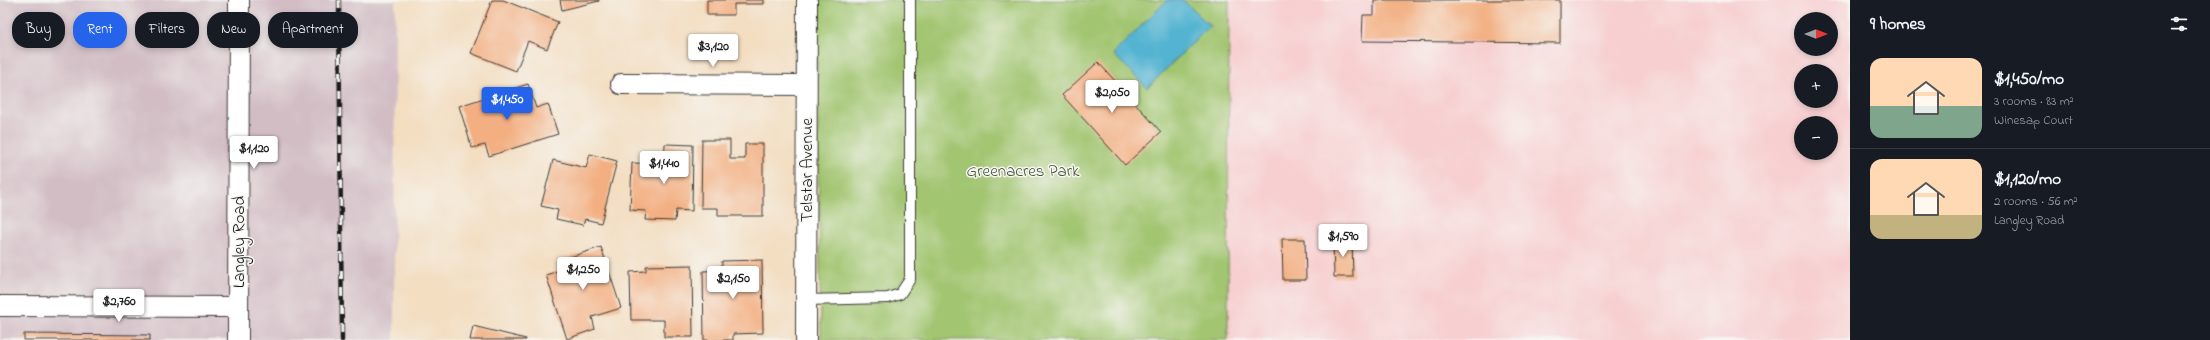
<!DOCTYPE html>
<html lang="en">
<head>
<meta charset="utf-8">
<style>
	body { margin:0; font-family:"Indie Flower",sans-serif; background:#242831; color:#f1f3f6; height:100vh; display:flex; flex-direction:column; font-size:15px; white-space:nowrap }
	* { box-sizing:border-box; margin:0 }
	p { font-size:13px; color:#9ea1a6 }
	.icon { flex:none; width:22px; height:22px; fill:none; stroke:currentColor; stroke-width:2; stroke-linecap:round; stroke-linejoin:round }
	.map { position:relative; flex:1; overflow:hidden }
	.details { display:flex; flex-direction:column; background:#171b24; width:360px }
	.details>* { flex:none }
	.guide { position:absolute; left:12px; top:12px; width:380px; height:36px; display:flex; gap:8px }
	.needle { width:26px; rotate:90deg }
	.controls { position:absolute; left:1794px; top:12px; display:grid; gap:8px }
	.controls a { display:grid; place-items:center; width:44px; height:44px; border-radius:50%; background:#171b24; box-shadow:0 2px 6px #0003; font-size:20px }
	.price { position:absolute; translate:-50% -34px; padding:0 9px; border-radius:4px; background:#fff; color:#222; font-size:13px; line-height:26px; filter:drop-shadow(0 1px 2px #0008) }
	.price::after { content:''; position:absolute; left:50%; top:24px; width:12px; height:9px; margin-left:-6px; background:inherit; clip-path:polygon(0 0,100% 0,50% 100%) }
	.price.selected { background:#2563eb; color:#fff }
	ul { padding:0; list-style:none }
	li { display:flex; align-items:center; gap:12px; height:100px; padding:0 20px }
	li+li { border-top:1px solid #363941 }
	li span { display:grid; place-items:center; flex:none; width:112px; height:80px; border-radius:12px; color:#555 }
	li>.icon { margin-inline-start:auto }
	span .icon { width:48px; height:48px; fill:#fffc; stroke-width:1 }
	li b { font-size:17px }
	h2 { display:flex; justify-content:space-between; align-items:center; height:48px; padding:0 20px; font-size:17px }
	.chip { padding:0 14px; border-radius:16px; background:#171b24; box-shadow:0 2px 6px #0003; font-size:14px; line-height:36px }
	.chip.selected { background:#2563eb; color:#fff }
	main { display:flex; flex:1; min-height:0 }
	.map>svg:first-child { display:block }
</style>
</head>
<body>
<main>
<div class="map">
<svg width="1850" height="340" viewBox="0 0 1850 340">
	<rect width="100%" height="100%" fill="#f6f6f2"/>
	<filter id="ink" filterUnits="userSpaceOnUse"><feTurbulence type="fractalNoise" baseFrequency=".025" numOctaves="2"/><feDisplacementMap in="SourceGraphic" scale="8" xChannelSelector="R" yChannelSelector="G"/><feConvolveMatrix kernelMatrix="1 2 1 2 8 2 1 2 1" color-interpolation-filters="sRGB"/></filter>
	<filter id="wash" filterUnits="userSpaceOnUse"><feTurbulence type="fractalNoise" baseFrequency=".012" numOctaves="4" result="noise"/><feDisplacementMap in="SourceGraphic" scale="16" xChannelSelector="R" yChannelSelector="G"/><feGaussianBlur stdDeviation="0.9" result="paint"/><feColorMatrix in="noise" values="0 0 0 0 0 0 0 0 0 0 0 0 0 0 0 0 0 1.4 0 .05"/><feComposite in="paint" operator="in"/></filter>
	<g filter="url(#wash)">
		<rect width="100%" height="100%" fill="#f3dec2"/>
		<path fill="#f7cfd0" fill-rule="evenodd" d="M 1229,0 L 1850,0 L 1850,340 L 1228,340 ZM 1801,19 L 1831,19 L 1831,49 L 1801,49 ZM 1801,71 L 1831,71 L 1831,101 L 1801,101 ZM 1801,123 L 1831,123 L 1831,153 L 1801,153 Z"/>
		<path fill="#d2bdc5" d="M 0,0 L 395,0 L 394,340 L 0,340 Z"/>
		<path fill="#a1c56f" stroke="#5e7046" d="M 816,0 L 1229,0 L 1228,340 L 821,340 Z"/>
		<path fill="#52b3d1" stroke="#376876" d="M 1167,0 L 1183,0 L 1210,26 L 1147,88 L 1113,54 Z"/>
		<g id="blocks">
			<path fill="#f3af81" d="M 492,0 L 503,0 L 558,22 L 547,49 L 528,41 L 516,71 L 471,53 Z
				M 560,0 L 599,0 L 599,1 L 562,10 Z
				M 707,0 L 764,0 L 764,4 L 734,4 L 734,15 L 707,15 Z
				M 1374,0 L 1560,0 L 1560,43 L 1362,41 L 1363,15 L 1374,15 Z
				M 1098,62 L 1161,132 L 1125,165 L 1062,95 Z
				M 528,84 L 536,108 L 548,104 L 558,134 L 489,156 L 485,145 L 472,148 L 459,106 Z
				M 702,140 L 730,140 L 730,159 L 745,159 L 745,144 L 763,144 L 763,216 L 718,216 L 718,208 L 701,208 Z
				M 665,144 L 693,145 L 692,211 L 676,210 L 675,221 L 645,220 L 646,211 L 630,210 L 632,163 L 664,164 Z
				M 590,154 L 617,161 L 601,223 L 585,219 L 583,225 L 556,219 L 558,210 L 541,206 L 553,160 L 586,168 Z
				M 1352,238 L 1353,277 L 1334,277 L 1333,239 Z
				M 1282,239 L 1305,239 L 1306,280 L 1283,280 Z
				M 601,247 L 621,308 L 592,317 L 595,329 L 567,339 L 546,275 L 561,270 L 558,261 Z
				M 762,260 L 763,333 L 733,334 L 733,340 L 704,340 L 703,271 L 722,270 L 722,261 Z
				M 692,265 L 693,337 L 664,337 L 664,320 L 631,320 L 630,272 L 646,271 L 646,266 Z
				M 473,326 L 526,339 L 526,340 L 470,340 Z
				M 24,334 L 150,335 L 150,340 L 24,340 Z"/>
		</g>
	</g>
	<g filter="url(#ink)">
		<use href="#blocks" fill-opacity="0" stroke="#3c3935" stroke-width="1"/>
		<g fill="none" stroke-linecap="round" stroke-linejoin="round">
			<g stroke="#3c3935" stroke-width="12">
				<path id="service" d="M 806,300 L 888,298 L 900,294 L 910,279 L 910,0"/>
			</g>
			<g stroke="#3c3935" stroke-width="22">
				<path id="minor" d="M 621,84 L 806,85
					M 0,306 L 238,307
					M 238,340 L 239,0
					M 806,340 L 807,0"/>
			</g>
			<use href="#service" stroke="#fff" stroke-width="10"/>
			<use href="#minor" stroke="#fff" stroke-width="20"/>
			<g stroke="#1c1c1c" stroke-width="4.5">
				<path id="rail" d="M 339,0 L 342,340"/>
			</g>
			<use href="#rail" stroke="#f6f6f2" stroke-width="3" stroke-dasharray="9" stroke-linecap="butt"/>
		</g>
	</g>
	<g text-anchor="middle" stroke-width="3" stroke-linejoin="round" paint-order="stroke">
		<g font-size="17" fill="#1c1c1c" stroke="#f6f6f2">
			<text transform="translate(806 170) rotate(-90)" y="6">Telstar Avenue</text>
			<text transform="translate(238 242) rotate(-90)" y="6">Langley Road</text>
		</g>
		<g font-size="17" fill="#4b5739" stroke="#f6f6f2">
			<text x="1023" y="176">Greenacres Park</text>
		</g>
	</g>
</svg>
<div class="controls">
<a><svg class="needle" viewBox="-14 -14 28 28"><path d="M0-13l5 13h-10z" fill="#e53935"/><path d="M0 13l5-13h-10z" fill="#9ea1a6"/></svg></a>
<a>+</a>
<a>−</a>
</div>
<b class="price" style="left:713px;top:68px">$3,120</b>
<b class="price" style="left:1112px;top:114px">$2,050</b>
<b class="price selected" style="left:507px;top:121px">$1,450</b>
<b class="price" style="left:254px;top:170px">$1,120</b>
<b class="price" style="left:664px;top:185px">$1,440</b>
<b class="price" style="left:1343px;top:258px">$1,590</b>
<b class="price" style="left:583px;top:291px">$1,250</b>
<b class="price" style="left:733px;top:300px">$2,150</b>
<b class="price" style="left:119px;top:323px">$2,760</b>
<div class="guide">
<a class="chip">Buy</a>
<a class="chip selected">Rent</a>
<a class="chip">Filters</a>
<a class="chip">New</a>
<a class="chip">Apartment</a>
</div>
</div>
<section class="details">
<h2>9 homes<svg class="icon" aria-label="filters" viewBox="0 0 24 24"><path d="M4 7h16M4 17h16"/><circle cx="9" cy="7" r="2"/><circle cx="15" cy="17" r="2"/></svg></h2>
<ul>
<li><span style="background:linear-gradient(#ffd9b3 60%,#7fa58c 0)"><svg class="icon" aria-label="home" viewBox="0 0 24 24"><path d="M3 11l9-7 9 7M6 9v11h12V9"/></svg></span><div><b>$1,450/mo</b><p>3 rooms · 83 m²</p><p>Winesap Court</p></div></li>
<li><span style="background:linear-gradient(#ffd9b3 70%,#c2b280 0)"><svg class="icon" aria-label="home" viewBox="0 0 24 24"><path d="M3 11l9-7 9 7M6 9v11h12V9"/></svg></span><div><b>$1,120/mo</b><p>2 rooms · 56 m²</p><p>Langley Road</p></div></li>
</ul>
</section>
</main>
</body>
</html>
